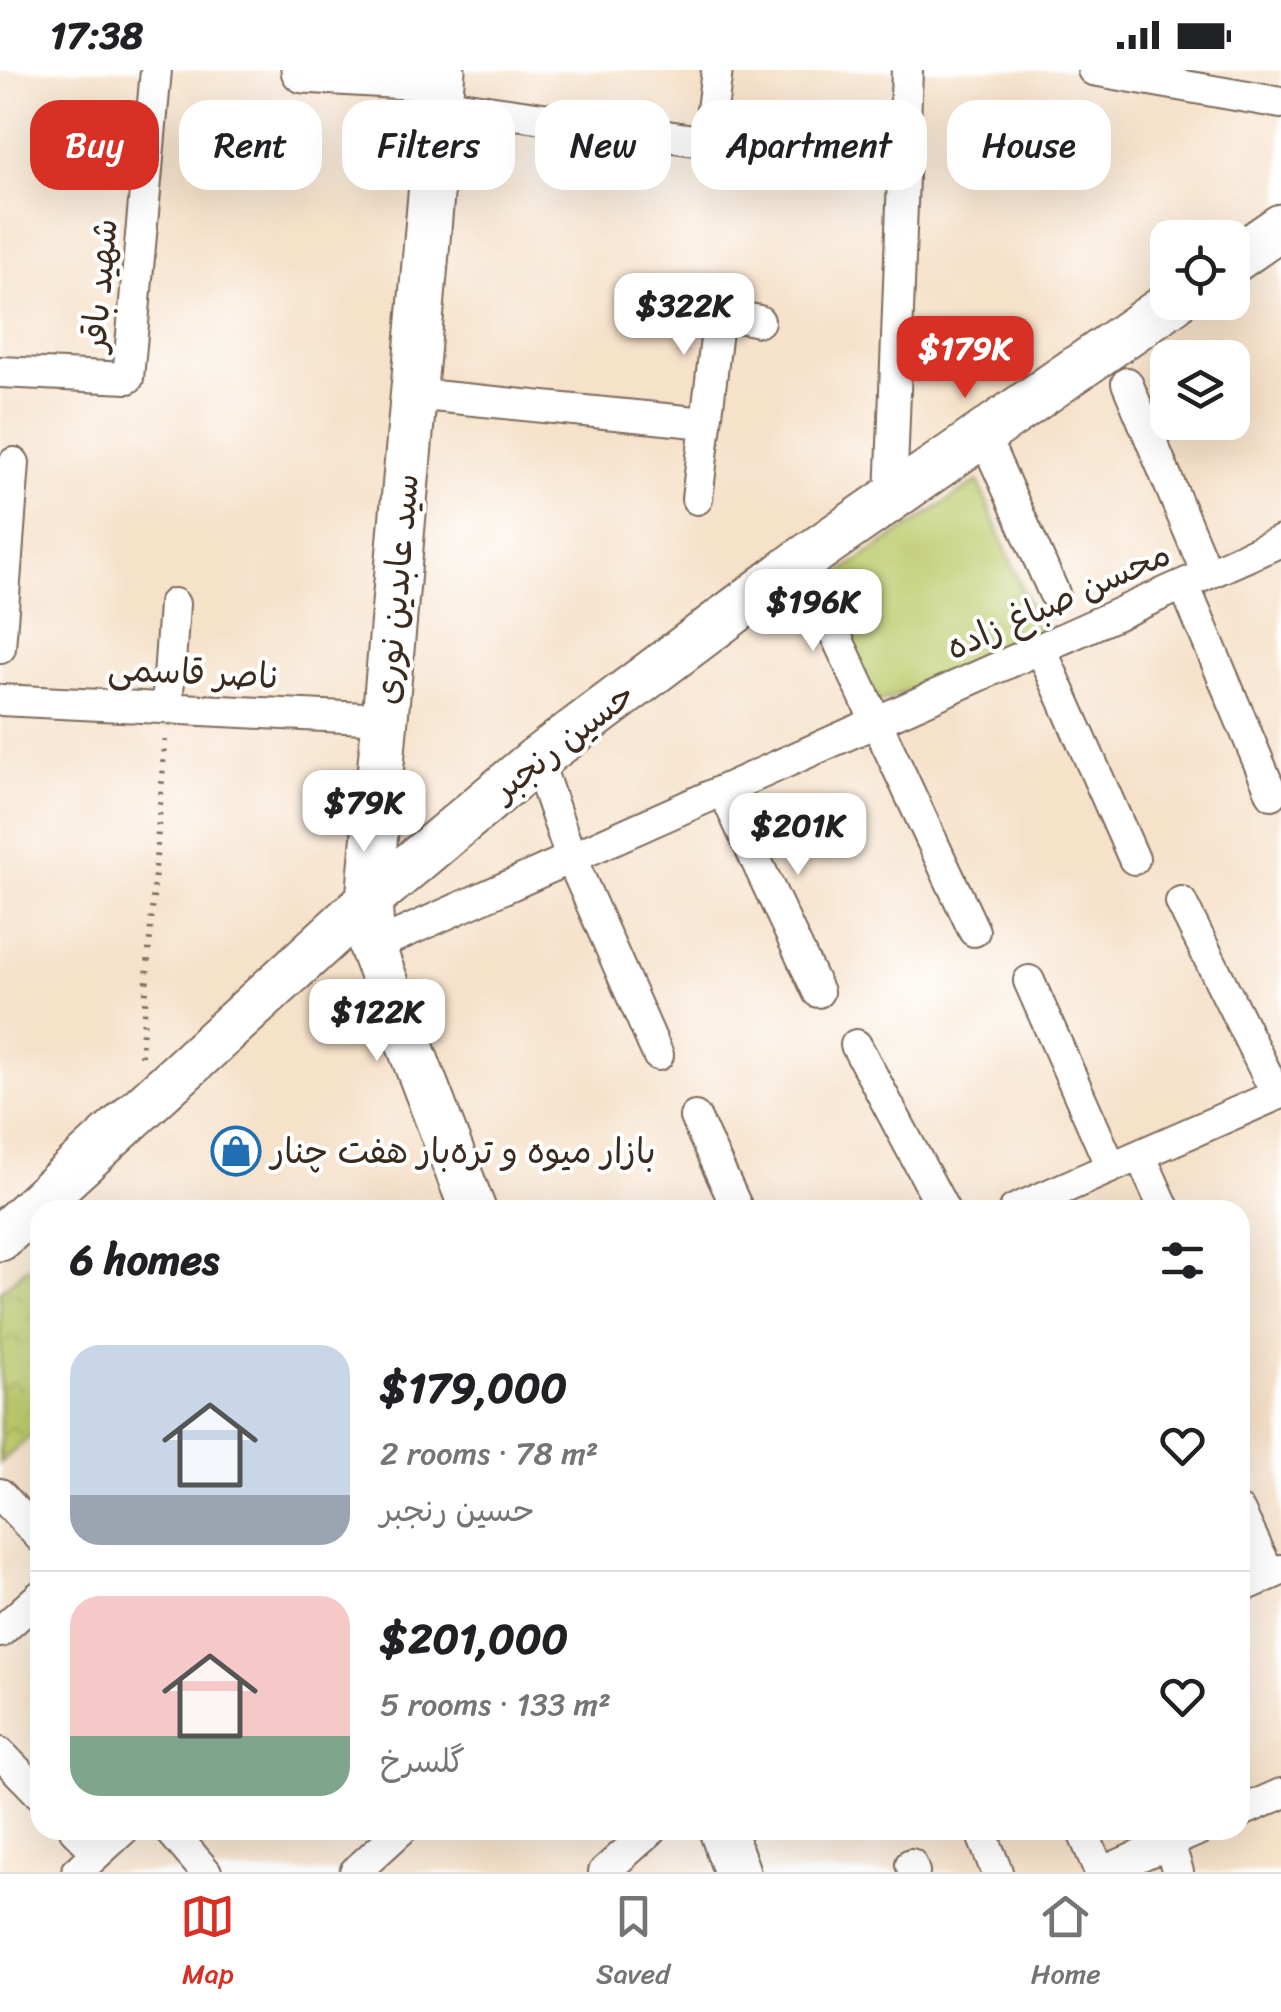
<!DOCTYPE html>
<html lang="en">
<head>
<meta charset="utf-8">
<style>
	body { margin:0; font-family:Sriracha,"Playpen Sans Arabic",sans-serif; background:#f2f2f2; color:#202124; height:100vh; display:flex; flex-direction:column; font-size:38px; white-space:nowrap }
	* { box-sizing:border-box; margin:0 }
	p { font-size:32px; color:#757577 }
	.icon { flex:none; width:55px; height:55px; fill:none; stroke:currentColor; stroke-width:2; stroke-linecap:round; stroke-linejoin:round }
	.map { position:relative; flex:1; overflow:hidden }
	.details { position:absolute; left:30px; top:1130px; width:1220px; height:640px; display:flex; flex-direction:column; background:#fff; border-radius:30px; box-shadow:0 10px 40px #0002 }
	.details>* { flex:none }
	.hud { position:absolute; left:30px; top:30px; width:1222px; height:90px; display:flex; gap:20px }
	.controls { position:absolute; left:1150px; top:150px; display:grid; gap:20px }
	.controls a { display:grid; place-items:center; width:100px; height:100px; border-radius:20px; background:#fff; box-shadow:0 10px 40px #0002; font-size:50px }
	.price { position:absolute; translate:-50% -85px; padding:0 22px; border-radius:20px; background:#fff; color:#222; font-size:32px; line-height:65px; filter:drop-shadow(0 2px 5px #0008) }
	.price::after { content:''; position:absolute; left:50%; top:60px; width:30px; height:22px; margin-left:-15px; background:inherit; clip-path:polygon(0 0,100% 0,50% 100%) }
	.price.selected { background:#d93025; color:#fff }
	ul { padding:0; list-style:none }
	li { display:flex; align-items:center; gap:30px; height:250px; padding:0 40px }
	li+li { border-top:2px solid #e0e0e0 }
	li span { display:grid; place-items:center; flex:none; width:280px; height:200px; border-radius:30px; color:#555 }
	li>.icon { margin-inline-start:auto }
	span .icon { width:120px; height:120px; fill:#fffc; stroke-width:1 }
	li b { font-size:42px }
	h2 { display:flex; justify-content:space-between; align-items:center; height:120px; padding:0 40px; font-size:42px }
	.tag { padding:0 35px; border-radius:30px; background:#fff; box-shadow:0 10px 40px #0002; font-size:35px; line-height:90px }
	.tag.selected { background:#d93025; color:#fff }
	.status { display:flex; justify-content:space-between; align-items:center; height:70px; padding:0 50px; background:#fff; direction:ltr }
	.status svg { height:28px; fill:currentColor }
	.menu { display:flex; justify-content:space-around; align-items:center; height:140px; border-top:2px solid #e0e0e0; background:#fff; font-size:28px; color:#757577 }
	.menu a { display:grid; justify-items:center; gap:5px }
	.menu .selected { color:#d93025 }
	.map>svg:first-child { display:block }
</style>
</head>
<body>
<div class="status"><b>17:38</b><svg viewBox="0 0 49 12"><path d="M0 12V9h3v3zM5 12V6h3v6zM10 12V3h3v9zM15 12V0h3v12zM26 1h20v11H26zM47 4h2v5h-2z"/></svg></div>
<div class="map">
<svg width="1281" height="1802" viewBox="0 0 1281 1802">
	<defs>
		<pattern id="park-crowns" width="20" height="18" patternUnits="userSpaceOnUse" patternTransform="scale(2.5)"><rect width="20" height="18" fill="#bdcb6d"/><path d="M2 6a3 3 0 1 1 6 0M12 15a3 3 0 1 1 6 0" fill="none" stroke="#a3ae5e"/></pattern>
	</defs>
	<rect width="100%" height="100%" fill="#fff"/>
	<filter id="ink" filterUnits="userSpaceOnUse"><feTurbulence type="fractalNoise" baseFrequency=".01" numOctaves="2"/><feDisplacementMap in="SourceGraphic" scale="20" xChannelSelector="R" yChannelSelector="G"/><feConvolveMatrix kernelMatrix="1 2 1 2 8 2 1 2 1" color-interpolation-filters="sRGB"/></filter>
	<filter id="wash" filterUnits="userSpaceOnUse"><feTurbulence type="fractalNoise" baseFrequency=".0048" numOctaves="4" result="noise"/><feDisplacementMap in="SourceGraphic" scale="40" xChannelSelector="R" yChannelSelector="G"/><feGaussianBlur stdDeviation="2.25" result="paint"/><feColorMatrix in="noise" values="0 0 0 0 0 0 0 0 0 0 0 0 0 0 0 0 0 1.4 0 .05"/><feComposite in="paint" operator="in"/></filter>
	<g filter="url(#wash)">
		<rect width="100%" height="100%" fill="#f6e1c9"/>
		<path fill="#bdcb6d" stroke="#7c7a46" stroke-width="2.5" d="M 978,411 L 1040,563 L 878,633 L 823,514 Z"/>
		<path fill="url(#park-crowns)" stroke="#7c7a46" stroke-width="2.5" d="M 28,1197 L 40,1210 L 40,1357 L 0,1393 L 0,1222 Z"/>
	</g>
	<g filter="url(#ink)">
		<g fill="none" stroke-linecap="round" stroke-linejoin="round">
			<g stroke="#7c6a5a" stroke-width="34">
				<path id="street" d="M 1093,0 L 1281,33
					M 439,33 L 708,72 L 717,0
					M 0,302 L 128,308 L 156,0
					M 1127,313 L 1207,504
					M 413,324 L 706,353
					M 983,364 L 1054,523
					M 891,428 L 907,0
					M 697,429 L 719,243 L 759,251
					M 801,491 L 974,861
					M 1184,515 L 1272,724
					M 0,578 L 14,393
					M 1041,579 L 1134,789
					M 0,630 L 385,649
					M 167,638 L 174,534
					M 537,689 L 571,788 L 658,985
					M 723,720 L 818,922
					M 1181,832 L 1277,1025
					M 372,877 L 1281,471
					M 1029,911 L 1111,1097
					M 856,975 L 944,1140
					M 695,1047 L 738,1140
					M 1140,1085 L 1165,1140
					M 1014,1140 L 1281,1023
					M 0,1424 L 40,1467
					M 1240,1442 L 1270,1505
					M 1240,1518 L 1281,1500
					M 0,1562 L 40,1526
					M 0,1683 L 40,1724
					M 1240,1742 L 1281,1724
					M 75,1760 L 98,1783
					M 170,1760 L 206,1802
					M 980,1760 L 997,1802
					M 1082,1760 L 1100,1802
					M 1165,1760 L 1178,1802
					M 911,1794 L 914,1802
					M 77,1802 L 123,1760
					M 355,1802 L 401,1760
					M 604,1802 L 651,1760
					M 1103,1802 L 1198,1760"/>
			</g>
			<g stroke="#7c6a5a" stroke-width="49">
				<path id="secondary" d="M 304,0 L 441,8
					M 442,0 L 369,830 L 372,877 L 473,1140
					M 1232,191 L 1281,157
					M 0,1168 L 369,830 L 537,689 L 801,491 L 1173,232
					M 722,1760 L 737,1802"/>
			</g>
			<path stroke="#7c6a5a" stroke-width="6" stroke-dasharray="2.5 8" stroke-linecap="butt" d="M 141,986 L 165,670"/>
			<use href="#street" stroke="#fff" stroke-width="30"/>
			<use href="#secondary" stroke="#fff" stroke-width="45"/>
		</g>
	</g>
	<defs>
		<g id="shop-ring" transform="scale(2.5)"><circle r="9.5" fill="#fff" stroke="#1f6fb2" stroke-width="1.5"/><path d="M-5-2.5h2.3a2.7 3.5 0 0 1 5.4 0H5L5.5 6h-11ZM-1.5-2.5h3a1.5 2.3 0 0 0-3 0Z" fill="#1f6fb2"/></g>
	</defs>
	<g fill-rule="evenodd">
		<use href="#shop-ring" x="236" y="1081"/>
	</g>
	<g text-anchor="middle" stroke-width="8" stroke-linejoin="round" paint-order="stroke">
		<g font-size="35" fill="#3b2a1e" stroke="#fff">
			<text transform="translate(99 215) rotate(-85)" y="12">شهید باقر</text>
			<text transform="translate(396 519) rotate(-85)" y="12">سید عابدین نوری</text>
			<text transform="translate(1058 530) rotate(-24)" y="12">محسن صباغ زاده</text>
			<text transform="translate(194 602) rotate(3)" y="12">ناصر قاسمی</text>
			<text transform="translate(563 671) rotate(-38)" y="12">حسین رنجبر</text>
		</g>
		<g font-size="35" fill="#3b2a1e" stroke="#fff" text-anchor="start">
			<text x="271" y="1093">بازار میوه و تره‌بار هفت چنار</text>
		</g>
	</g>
</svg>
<div class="controls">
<a><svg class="icon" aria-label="locate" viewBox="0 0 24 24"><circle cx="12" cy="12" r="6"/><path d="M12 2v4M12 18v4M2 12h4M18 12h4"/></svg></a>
<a><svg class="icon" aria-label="layers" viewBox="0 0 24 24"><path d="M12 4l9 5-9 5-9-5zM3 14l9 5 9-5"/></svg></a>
</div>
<b class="price" style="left:684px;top:288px">$322K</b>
<b class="price selected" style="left:965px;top:331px">$179K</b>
<b class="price" style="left:813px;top:584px">$196K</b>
<b class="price" style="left:364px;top:785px">$79K</b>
<b class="price" style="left:798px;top:808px">$201K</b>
<b class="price" style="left:377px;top:994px">$122K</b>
<div class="hud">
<a class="tag selected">Buy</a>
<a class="tag">Rent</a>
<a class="tag">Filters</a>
<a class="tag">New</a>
<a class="tag">Apartment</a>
<a class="tag">House</a>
</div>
<section class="details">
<h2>6 homes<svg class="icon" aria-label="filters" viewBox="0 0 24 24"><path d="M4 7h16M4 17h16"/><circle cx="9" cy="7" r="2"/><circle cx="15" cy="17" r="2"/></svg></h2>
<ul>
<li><span style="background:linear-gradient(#c9d6e8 75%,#9aa5b1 0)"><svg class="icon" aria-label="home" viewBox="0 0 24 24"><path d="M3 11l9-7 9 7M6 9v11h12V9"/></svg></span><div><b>$179,000</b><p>2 rooms · 78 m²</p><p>حسین رنجبر</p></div><svg class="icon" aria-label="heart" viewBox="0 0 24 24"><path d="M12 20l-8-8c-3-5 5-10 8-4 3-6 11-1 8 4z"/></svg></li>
<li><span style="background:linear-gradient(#f6c9c9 70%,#7fa58c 0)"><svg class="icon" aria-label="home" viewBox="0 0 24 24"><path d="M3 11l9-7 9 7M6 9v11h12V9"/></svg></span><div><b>$201,000</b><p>5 rooms · 133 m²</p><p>گلسرخ</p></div><svg class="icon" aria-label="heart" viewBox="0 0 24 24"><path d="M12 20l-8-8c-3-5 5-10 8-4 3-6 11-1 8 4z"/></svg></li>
</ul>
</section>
</div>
<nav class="menu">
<a class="selected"><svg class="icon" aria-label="map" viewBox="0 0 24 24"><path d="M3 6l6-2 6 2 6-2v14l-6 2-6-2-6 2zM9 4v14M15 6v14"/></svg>Map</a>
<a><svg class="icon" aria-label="saved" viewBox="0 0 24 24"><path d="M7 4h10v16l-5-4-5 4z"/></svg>Saved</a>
<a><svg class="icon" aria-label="home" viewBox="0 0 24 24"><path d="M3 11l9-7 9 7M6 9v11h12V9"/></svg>Home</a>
</nav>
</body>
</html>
